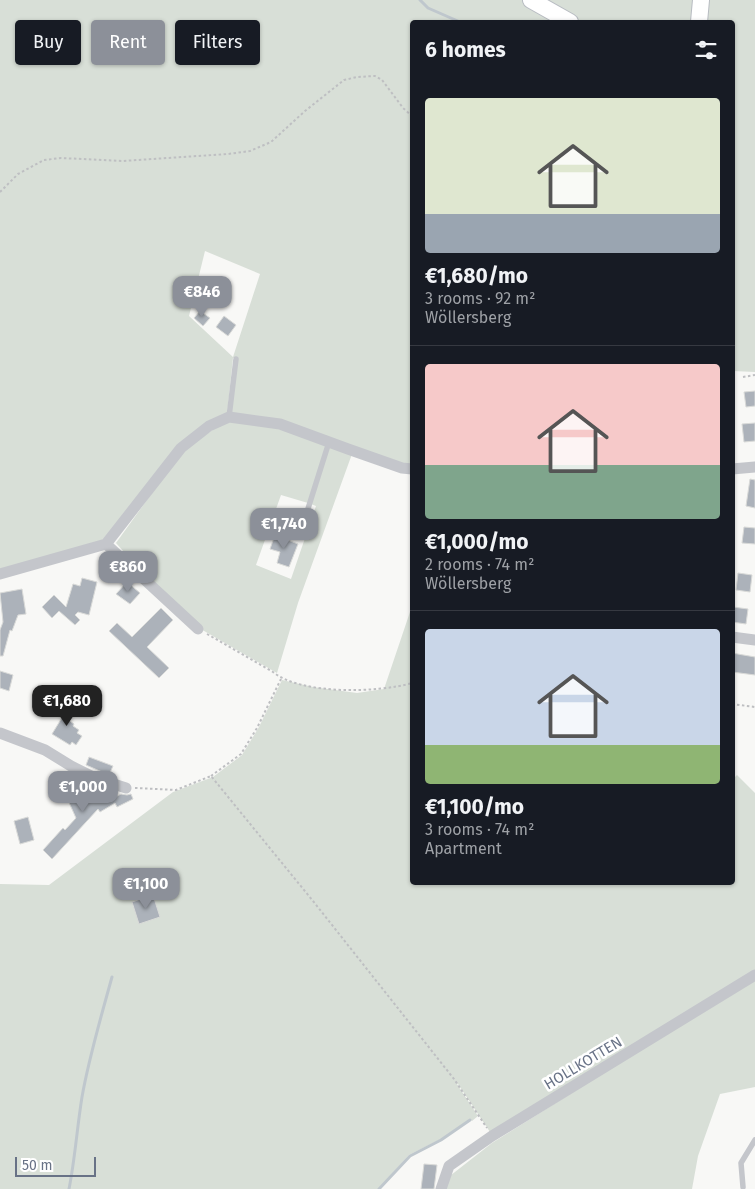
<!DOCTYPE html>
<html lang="en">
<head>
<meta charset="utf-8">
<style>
	body { margin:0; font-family:"Fira Sans",sans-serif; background:#20242c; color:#f1f3f6; height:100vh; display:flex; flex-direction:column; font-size:19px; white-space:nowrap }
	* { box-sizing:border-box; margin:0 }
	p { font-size:16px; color:#9ea1a6 }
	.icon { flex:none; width:28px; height:28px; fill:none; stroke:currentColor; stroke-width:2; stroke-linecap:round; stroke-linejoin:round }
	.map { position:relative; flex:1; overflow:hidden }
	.panel { position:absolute; left:410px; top:20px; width:325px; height:865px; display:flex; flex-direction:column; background:#171b24; border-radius:5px; box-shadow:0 1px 4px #0004 }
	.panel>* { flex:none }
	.banner { position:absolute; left:15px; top:20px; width:320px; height:45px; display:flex; gap:10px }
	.scale { position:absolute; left:15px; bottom:12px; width:81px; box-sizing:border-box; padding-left:5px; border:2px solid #687286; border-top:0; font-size:14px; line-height:18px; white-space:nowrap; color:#687286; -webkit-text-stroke:4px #fff; paint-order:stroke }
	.price { position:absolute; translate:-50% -42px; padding:0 11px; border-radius:10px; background:#8c9099; color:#fff; font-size:16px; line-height:32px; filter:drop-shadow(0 1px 2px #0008) }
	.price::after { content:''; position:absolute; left:50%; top:30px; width:15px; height:11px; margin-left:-8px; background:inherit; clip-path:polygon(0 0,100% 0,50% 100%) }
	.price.current { background:#222; color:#fff }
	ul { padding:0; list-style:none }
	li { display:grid; align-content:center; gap:10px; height:265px; padding:0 15px }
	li+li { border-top:1px solid #363941 }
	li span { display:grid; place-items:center; height:155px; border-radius:5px; color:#555 }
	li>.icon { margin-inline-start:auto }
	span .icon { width:90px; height:90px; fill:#fffc; stroke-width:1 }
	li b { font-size:21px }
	h2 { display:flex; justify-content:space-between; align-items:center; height:60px; padding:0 15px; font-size:21px }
	.pill { padding:0 18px; border-radius:5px; background:#171b24; box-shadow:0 1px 4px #0004; font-size:18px; line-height:45px }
	.pill.current { background:#8c9099; color:#fff }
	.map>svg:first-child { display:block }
</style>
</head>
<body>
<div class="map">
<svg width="755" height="1189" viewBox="0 0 755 1189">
	<rect width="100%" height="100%" fill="#f8f8f6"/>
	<path fill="#d8dfd7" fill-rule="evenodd" d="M 0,0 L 755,0 L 755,372 L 733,371 L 732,22 L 412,22 L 412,467 L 349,448 L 231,416 L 238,358 L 233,358 L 227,415 L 208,424 L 108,539 L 0,569 ZM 205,251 L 260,274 L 233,357 L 189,316 Z
		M 229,419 L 279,426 L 327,443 L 308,503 L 281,495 L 256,565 L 291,579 L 316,506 L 311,504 L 330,445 L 352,454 L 298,603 L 277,673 L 199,628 L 157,589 L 116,543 L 183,450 Z
		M 412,606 L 412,882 L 732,882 L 733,779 L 737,775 L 755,793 L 755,972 L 492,1135 L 458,1084 L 457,1084 L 478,1116 L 472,1121 L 470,1119 L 441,1139 L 409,1155 L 378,1189 L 0,1189 L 0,884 L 49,885 L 173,792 L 213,777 L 242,755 L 259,727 L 282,680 L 313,687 L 357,693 L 384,689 Z
		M 755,978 L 755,1087 L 720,1094 L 698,1156 L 692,1189 L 445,1189 L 446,1179 L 492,1143 Z"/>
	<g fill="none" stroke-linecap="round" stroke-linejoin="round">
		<path stroke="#bfc7cd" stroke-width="3" d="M 420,0 L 428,8 L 460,22
			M 69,1189 C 75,1159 77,1128 82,1097 C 89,1057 101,1017 112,977
			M 379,1189 L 410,1156 L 441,1140 L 470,1120"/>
	</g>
	<path fill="#acb2ba" stroke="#d9dad8" d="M 200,311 L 210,318 L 203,326 L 194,318 Z
		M 224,316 L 236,325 L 228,336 L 216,327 Z
		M 755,391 L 755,406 L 746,407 L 744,392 Z
		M 755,423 L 755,441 L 744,442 L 742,424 Z
		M 750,479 L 755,480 L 755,508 L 746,506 Z
		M 744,527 L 755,528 L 755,544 L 742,543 Z
		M 275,535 L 298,544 L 289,567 L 277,563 L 280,552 L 270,549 Z
		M 738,573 L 752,575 L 750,592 L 736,590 Z
		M 82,578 L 97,582 L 89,615 L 78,612 L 75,615 L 80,620 L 75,625 L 59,611 L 52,618 L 42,607 L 54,595 L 66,607 L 73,584 L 80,586 Z
		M 127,582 L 140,593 L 130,604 L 116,594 Z
		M 22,589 L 26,614 L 18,615 L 12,631 L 10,630 L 3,656 L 0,656 L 0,630 L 3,622 L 0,593 Z
		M 733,607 L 748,609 L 746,624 L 732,622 Z
		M 161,608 L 173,620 L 147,647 L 169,668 L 159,678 L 109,631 L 117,623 L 132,637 Z
		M 732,653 L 755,657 L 755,675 L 732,672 Z
		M 0,671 L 13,675 L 9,691 L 0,688 Z
		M 67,702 L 74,706 L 67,719 L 74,724 L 73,726 L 79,730 L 77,733 L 82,736 L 76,745 L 72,742 L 70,745 L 52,734 L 63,716 L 58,714 Z
		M 89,757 L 113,766 L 109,775 L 86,765 Z
		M 73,781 L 80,797 L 98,787 L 107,790 L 112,799 L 121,794 L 127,795 L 131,794 L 133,799 L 117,807 L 115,803 L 100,812 L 98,809 L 52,859 L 43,850 L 63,828 L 65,830 L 76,818 L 62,787 Z
		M 28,817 L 34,840 L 20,844 L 14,821 Z
		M 153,895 L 160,917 L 139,924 L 132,902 Z
		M 424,1164 L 437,1165 L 434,1189 L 421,1189 Z"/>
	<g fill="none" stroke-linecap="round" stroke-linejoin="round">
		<g stroke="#b8bcc2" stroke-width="18">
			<path id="secondary" d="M 531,0 L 570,22
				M 699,22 L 701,0"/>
		</g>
		<path stroke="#bebfc2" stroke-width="2" stroke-dasharray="2.5 2.5" stroke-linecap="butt" d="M 0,192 L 18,174 L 44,160 L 61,158 L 123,161 L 228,154 L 250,151 L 271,142 L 305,111 L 344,80 L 357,77 L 375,76 L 382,80 L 403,108 L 412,116
			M 743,377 L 755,375
			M 207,634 L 273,672 C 301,695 378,693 412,683
			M 732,704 L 755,707
			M 211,776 L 241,754 L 257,728 L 281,679
			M 135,788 L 176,790 L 211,776 L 313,901 L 454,1079 L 487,1128"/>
		<path stroke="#c4c6cb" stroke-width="5.5" d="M 229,417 L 236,359
			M 283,532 L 297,526 L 306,515 L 329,442
			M 743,1187 L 741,1163 L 755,1140"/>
		<path stroke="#c4c6cb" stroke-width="11" d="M 732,469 L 755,467
			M 106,544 L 198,629
			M 0,574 L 106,544 L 181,448 L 209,426 L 229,417 L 280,424 L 348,449 L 402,468 L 412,469
			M 732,637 L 755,640
			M 0,733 L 45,750 L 71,766 L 95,778 L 126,788
			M 441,1189 L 449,1166 L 492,1136 L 755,975"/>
		<use href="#secondary" stroke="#fff" stroke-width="16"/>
	</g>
	<g text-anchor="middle" stroke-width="5" stroke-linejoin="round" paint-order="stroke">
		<g font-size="15" fill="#687286" stroke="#fff">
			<text transform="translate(583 1063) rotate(-31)" y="5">HOLLKOTTEN</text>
		</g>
	</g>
</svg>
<div class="scale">50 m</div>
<b class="price" style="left:202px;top:318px">€846</b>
<b class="price" style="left:284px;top:550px">€1,740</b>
<b class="price" style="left:128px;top:593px">€860</b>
<b class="price current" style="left:67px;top:727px">€1,680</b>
<b class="price" style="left:83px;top:813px">€1,000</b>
<b class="price" style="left:146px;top:910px">€1,100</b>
<div class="banner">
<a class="pill">Buy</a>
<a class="pill current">Rent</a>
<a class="pill">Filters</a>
</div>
<section class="panel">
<h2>6 homes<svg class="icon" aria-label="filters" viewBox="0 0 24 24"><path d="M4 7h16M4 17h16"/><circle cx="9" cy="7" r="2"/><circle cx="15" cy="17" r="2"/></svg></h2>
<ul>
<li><span style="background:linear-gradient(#dfe7d0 75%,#9aa5b1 0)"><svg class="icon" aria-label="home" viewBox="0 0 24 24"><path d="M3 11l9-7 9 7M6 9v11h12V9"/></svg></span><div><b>€1,680/mo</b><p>3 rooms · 92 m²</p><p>Wöllersberg</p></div></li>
<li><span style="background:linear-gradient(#f6c9c9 65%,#7fa58c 0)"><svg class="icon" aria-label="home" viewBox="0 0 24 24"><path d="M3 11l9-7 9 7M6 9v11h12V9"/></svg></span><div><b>€1,000/mo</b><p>2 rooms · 74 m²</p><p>Wöllersberg</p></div></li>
<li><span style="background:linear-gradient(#c9d6e8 75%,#8fb573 0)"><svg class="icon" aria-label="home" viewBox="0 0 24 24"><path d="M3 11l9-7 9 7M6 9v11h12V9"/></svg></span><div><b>€1,100/mo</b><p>3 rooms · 74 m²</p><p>Apartment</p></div></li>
</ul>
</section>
</div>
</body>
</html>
